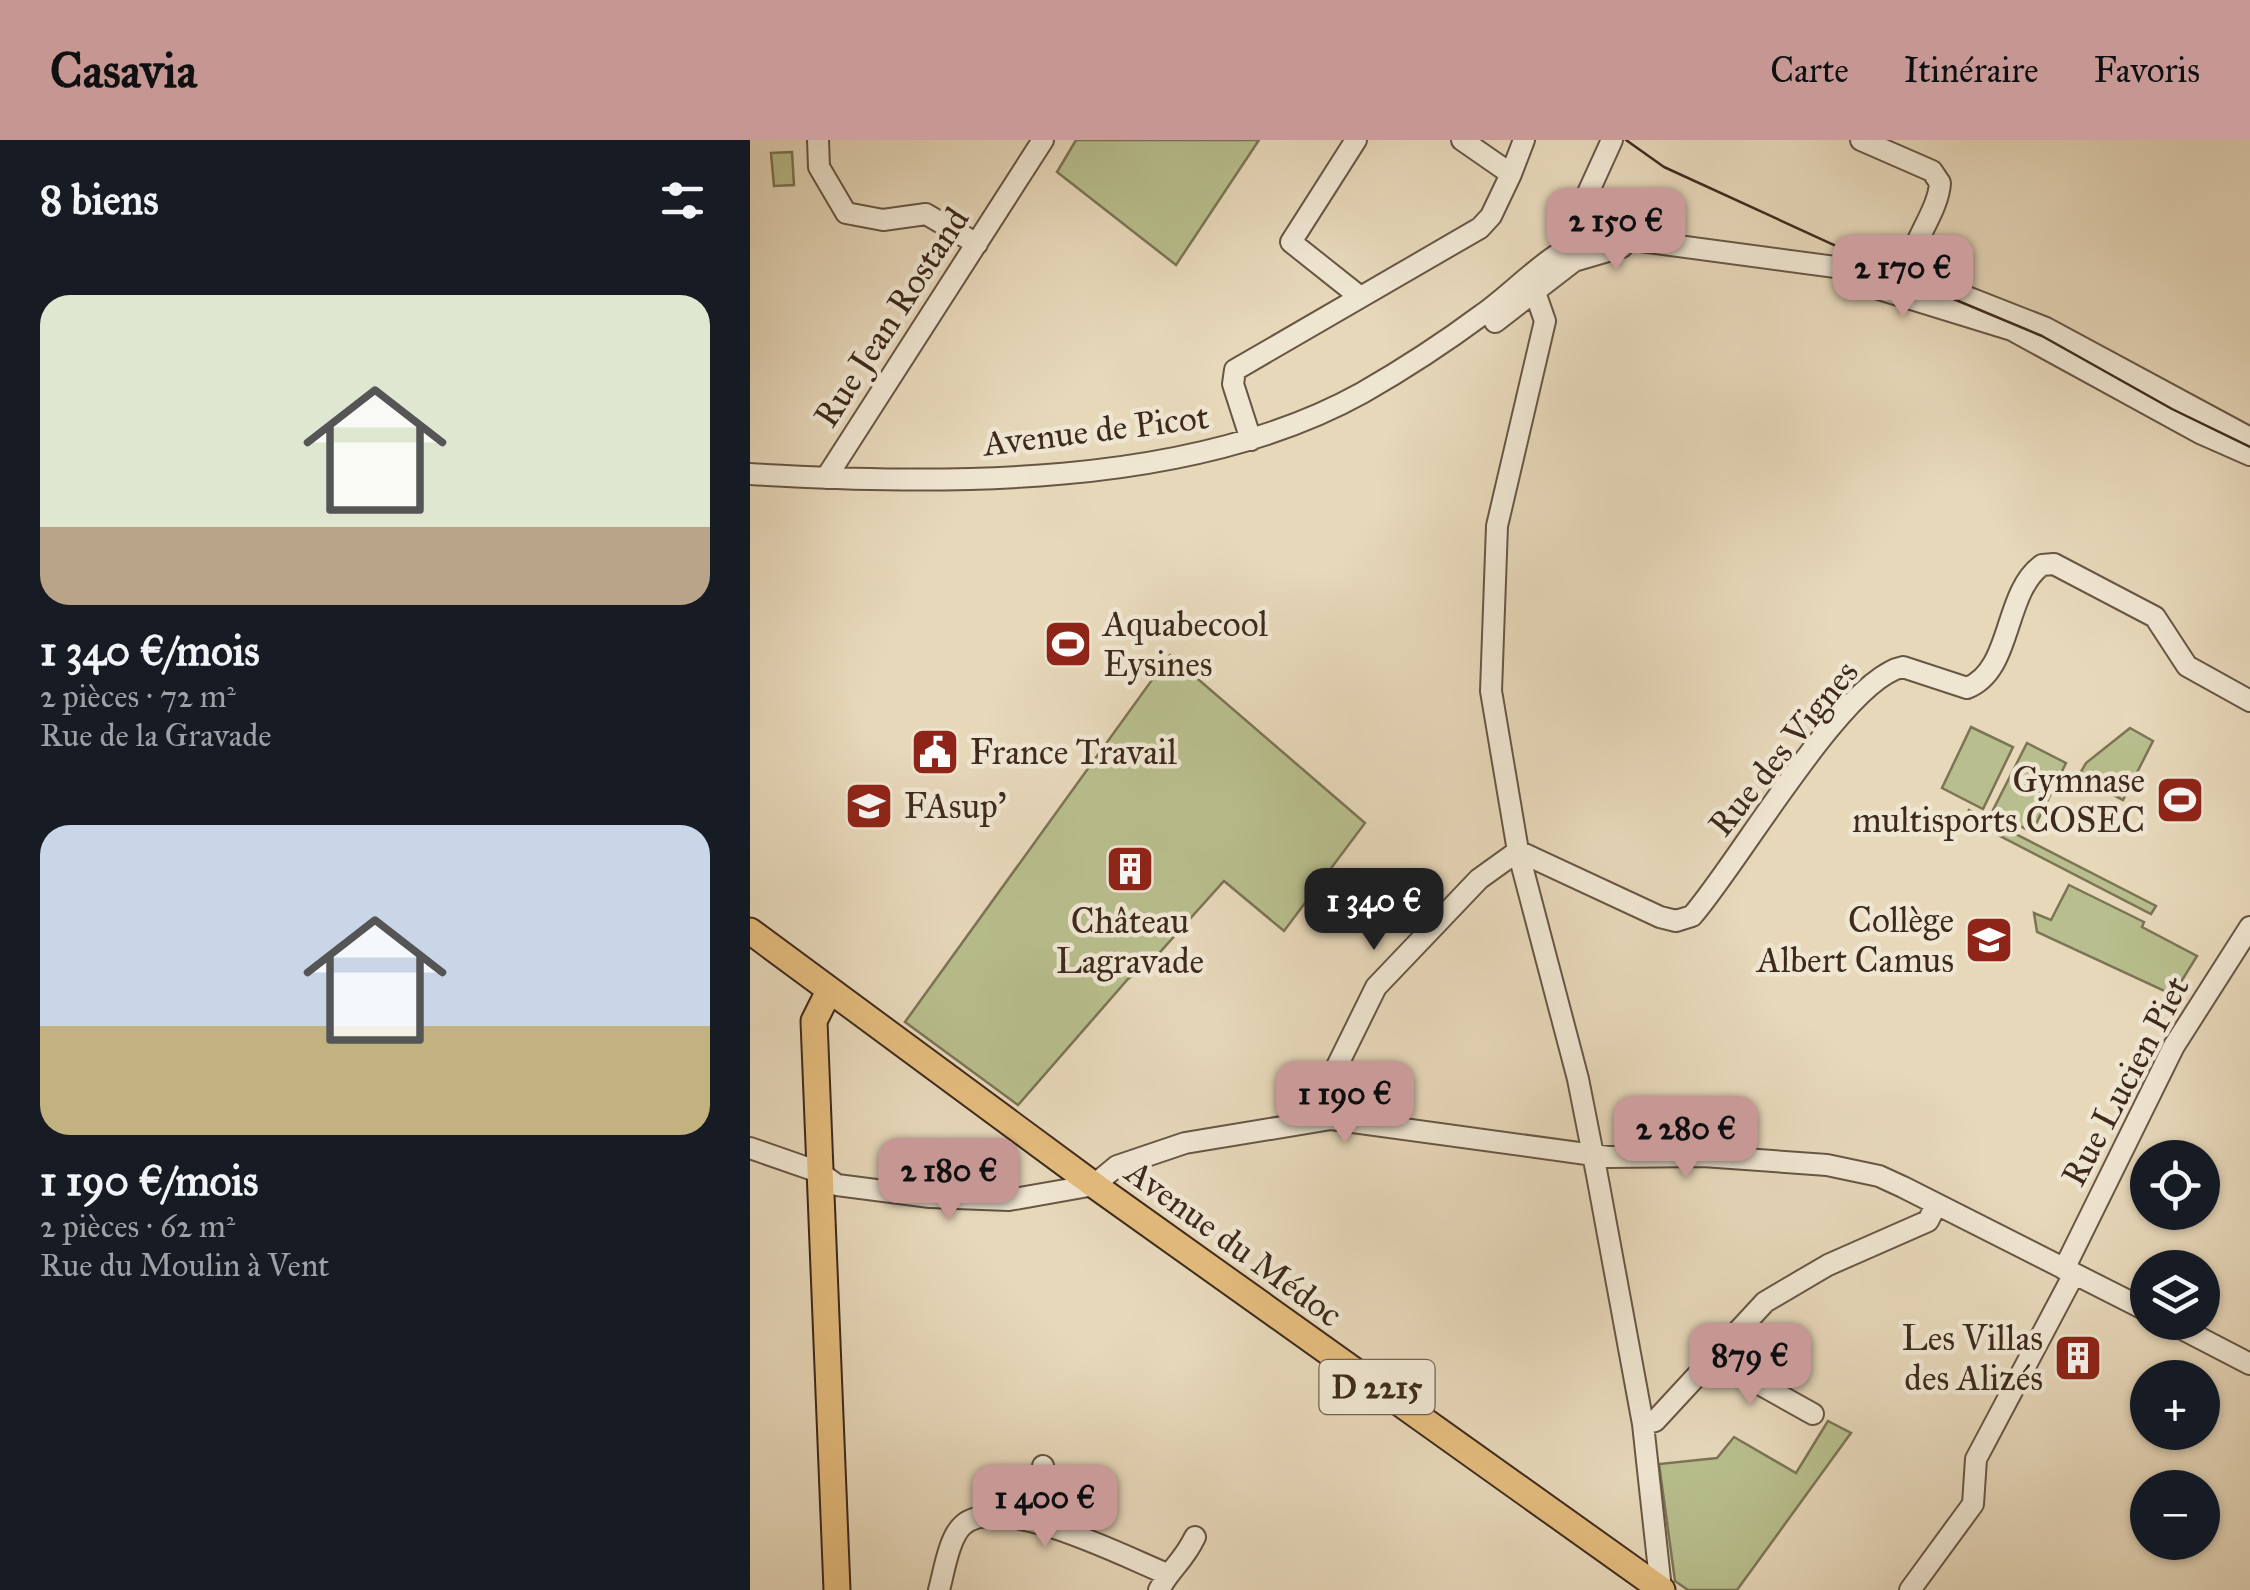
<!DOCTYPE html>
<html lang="fr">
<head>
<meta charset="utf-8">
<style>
	body { margin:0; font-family:"IM FELL Great Primer",serif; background:#20242c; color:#f1f3f6; height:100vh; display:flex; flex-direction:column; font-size:38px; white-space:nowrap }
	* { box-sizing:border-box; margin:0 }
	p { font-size:32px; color:#9ea1a6 }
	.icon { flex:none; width:55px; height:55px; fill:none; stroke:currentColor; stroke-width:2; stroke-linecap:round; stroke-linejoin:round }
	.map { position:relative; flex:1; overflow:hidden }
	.drawer { display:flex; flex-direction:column; background:#171b24; width:750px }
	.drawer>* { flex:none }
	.fabs { position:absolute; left:1380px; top:1000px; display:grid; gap:20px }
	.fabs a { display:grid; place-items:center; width:90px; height:90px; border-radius:50%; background:#171b24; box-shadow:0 2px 8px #0004; font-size:50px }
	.price { position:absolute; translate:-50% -85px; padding:0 22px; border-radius:20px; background:#c59692; color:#111; font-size:32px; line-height:65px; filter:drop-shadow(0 2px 5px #0008) }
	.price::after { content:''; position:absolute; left:50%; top:60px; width:30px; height:22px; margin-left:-15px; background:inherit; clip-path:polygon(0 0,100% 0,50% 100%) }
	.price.active { background:#222; color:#fff }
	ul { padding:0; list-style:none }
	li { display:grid; align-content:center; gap:20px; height:530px; padding:0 40px }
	li span { display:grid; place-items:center; height:310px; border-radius:30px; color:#555 }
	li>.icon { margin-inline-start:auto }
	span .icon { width:180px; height:180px; fill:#fffc; stroke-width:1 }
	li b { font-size:42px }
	h2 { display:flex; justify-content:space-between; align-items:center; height:120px; padding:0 40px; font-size:42px }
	header { display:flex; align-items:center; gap:60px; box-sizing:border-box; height:140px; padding:0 50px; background:#c59692; color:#111 }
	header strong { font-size:48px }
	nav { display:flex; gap:55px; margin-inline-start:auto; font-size:35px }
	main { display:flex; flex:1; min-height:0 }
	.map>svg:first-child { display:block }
</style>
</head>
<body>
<header>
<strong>Casavia</strong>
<nav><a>Carte</a><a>Itinéraire</a><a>Favoris</a></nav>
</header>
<main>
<section class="drawer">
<h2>8 biens<svg class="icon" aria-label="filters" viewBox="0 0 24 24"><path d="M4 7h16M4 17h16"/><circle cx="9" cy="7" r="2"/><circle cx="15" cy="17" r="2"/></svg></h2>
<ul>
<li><span style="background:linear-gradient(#dfe7d0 75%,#b9a48a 0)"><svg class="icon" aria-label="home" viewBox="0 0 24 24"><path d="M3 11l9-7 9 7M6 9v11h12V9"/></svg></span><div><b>1 340 €/mois</b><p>2 pièces · 72 m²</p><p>Rue de la Gravade</p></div></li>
<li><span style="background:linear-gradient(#c9d6e8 65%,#c2b280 0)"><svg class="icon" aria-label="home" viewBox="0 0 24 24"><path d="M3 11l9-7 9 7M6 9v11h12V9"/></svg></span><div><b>1 190 €/mois</b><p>2 pièces · 62 m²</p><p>Rue du Moulin à Vent</p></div></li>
</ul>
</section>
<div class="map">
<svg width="1500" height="1450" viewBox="0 0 1500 1450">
	<rect width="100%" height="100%" fill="#e7d8ba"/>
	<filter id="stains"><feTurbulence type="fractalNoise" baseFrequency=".002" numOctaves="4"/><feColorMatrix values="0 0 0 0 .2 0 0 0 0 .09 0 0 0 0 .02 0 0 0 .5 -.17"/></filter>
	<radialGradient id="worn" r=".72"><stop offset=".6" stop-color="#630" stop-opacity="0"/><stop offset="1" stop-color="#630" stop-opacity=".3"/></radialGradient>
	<path fill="#b8be8d" stroke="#7b7455" stroke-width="2.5" d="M 326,0 L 509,0 L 426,125 L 307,32 Z
		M 42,12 L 44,45 L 24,46 L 21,13 Z
		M 420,515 L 615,683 L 534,791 L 474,741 L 402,821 L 378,839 L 268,965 L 155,882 Z
		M 1221,587 L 1263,607 L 1233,669 L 1192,648 Z
		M 1380,588 L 1403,601 L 1373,660 L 1328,637 L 1336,623 Z
		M 1277,603 L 1316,623 L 1282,692 L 1242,672 Z
		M 1219,670 L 1406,766 L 1401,774 L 1215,678 Z
		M 1319,745 L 1394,782 L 1392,787 L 1447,816 L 1423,855 L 1287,792 L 1284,773 L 1301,780 Z
		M 1078,1281 L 1101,1293 L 987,1450 L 938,1450 L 925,1441 L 909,1324 L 967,1318 L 984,1297 L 1046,1333 Z"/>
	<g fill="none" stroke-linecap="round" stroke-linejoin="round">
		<g stroke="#685644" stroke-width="24">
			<path id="minor" d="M 68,0 L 69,27 L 96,73 L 133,80 L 176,74 L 227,104
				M 606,0 L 541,102 L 609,156
				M 712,0 L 761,34 L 774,0
				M 1111,0 L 1182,31 L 1190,43 C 1188,78 1147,117 1159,152
				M 820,107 L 827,77 L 862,0
				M 1106,142 L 1262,190 L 1450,293 L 1500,315
				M 774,143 L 787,158 L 795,181 L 747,386 L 741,551 L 768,711 L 828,939 L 847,1035 L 893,1284 L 911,1449
				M 745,182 L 824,121 L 872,107
				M 501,300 L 483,244 L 485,230 L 730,88 L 741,76 L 761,34
				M 0,334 C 192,345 439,349 612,253 C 654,229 694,203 733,174 C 770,148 807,102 853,96 L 1108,130 L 1189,146 L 1296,188 L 1500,298
				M 76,338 L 293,0
				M 561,979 L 626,847 L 729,739 L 768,711 L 910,777 L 926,781 L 942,776 C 988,724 1094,538 1153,527 L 1217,548 C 1263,530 1253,453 1292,425 L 1304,424 L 1405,477 L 1437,526 L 1500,561
				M 0,1008 L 69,1032 L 87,1045 L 180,1057 L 259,1060 L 344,1045 L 367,1026 L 435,1003 L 581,979 L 858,1017 L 953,1016 L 1077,1025 L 1129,1036 L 1153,1047 L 1398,1171
				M 1314,1129 L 1424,906 L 1500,787
				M 1419,1182 L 1500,1224
				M 961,1217 L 1063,1274
				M 893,1284 L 905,1281 L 1015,1162 L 1078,1125 L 1178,1081 L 1186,1065
				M 282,1378 L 296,1338 L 293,1326
				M 189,1450 C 194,1432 199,1397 213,1385 C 250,1352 377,1418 417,1434
				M 409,1450 C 420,1429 433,1422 445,1397
				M 1160,1450 L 1223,1364 L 1226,1319 L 1324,1134"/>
		</g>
		<g stroke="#3e2a1d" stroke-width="29">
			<path id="major" d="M 0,791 L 344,1045 L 912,1450
				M 79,851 L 64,881 L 87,1450"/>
		</g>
		<use href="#minor" stroke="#efe6d2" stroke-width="20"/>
		<use href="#major" stroke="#e4bc7d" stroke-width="25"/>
		<path stroke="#3e2a1d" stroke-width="2.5" d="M 876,0 L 914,27 L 1182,150 L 1292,196 L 1422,269 L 1500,307"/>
	</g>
	<defs>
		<g id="stadium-square" transform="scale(2.5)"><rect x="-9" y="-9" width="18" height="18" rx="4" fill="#8f2418" stroke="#efe6d2"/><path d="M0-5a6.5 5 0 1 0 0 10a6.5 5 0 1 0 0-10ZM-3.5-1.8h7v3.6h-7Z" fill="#fff"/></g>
		<g id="civic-square" transform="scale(2.5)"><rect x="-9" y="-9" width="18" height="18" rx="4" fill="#8f2418" stroke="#efe6d2"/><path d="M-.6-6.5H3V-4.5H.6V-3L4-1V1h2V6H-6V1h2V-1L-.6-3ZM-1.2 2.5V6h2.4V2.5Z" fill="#fff"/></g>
		<g id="university-square" transform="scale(2.5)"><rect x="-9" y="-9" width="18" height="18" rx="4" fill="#8f2418" stroke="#efe6d2"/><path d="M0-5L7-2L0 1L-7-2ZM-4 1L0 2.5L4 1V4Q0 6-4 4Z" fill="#fff"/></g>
		<g id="building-square" transform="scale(2.5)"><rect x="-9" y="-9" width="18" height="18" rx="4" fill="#8f2418" stroke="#efe6d2"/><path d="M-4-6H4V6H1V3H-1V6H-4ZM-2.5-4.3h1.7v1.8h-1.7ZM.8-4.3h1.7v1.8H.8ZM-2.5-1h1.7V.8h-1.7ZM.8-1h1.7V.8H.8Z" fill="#fff"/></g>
		<g id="school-square" transform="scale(2.5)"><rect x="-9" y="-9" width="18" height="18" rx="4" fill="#8f2418" stroke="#efe6d2"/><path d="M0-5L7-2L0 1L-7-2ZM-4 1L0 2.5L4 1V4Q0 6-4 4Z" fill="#fff"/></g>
	</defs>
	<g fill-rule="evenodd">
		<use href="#stadium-square" x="318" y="504"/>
		<use href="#civic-square" x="185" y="612"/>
		<use href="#stadium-square" x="1430" y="660"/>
		<use href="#university-square" x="119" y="666"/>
		<use href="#building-square" x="380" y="729"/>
		<use href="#school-square" x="1239" y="800"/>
		<use href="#building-square" x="1328" y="1218"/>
	</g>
	<g text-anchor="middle" stroke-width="9" stroke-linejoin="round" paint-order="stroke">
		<rect fill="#efe6d2" stroke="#736253" stroke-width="2.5" x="569.5" y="1220" width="115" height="54" rx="8"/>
		<g font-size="32" font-weight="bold" fill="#3e2a1d">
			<text x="627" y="1258">D 2215</text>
		</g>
		<g font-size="35" fill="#3e2a1d" stroke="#efe6d2">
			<text transform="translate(141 177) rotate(-57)" y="12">Rue Jean Rostand</text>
			<text transform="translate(346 290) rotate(-7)" y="12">Avenue de Picot</text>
			<text transform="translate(1033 608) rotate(-51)" y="12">Rue des Vignes</text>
			<text transform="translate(1375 941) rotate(-62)" y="12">Rue Lucien Piet</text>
			<text transform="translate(484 1103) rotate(36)" y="12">Avenue du Médoc</text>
		</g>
		<g font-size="35" fill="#3e2a1d" stroke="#efe6d2" text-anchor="start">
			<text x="353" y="496">Aquabecool<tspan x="353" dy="40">Eysines</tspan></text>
			<text x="220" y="624">France Travail</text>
			<text x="1395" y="652" text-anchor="end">Gymnase<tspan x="1395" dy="40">multisports COSEC</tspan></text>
			<text x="154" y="678">FAsup'</text>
			<text x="1204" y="792" text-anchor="end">Collège<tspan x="1204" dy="40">Albert Camus</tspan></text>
			<text x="380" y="793" text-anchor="middle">Château<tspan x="380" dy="40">Lagravade</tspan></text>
			<text x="1293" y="1210" text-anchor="end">Les Villas<tspan x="1293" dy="40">des Alizés</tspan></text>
		</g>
	</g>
	<rect width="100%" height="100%" filter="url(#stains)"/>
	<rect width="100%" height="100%" fill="url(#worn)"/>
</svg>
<div class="fabs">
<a><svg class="icon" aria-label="locate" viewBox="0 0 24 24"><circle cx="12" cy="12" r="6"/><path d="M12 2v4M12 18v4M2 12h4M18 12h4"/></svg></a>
<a><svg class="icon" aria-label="layers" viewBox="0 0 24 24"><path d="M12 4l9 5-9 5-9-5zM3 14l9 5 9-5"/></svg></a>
<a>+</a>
<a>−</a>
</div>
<b class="price" style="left:866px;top:133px">2 150 €</b>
<b class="price" style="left:1153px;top:180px">2 170 €</b>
<b class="price active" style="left:624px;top:813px">1 340 €</b>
<b class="price" style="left:595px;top:1006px">1 190 €</b>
<b class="price" style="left:936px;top:1041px">2 280 €</b>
<b class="price" style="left:199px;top:1083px">2 180 €</b>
<b class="price" style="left:1000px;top:1268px">879 €</b>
<b class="price" style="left:295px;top:1410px">1 400 €</b>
</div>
</main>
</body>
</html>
